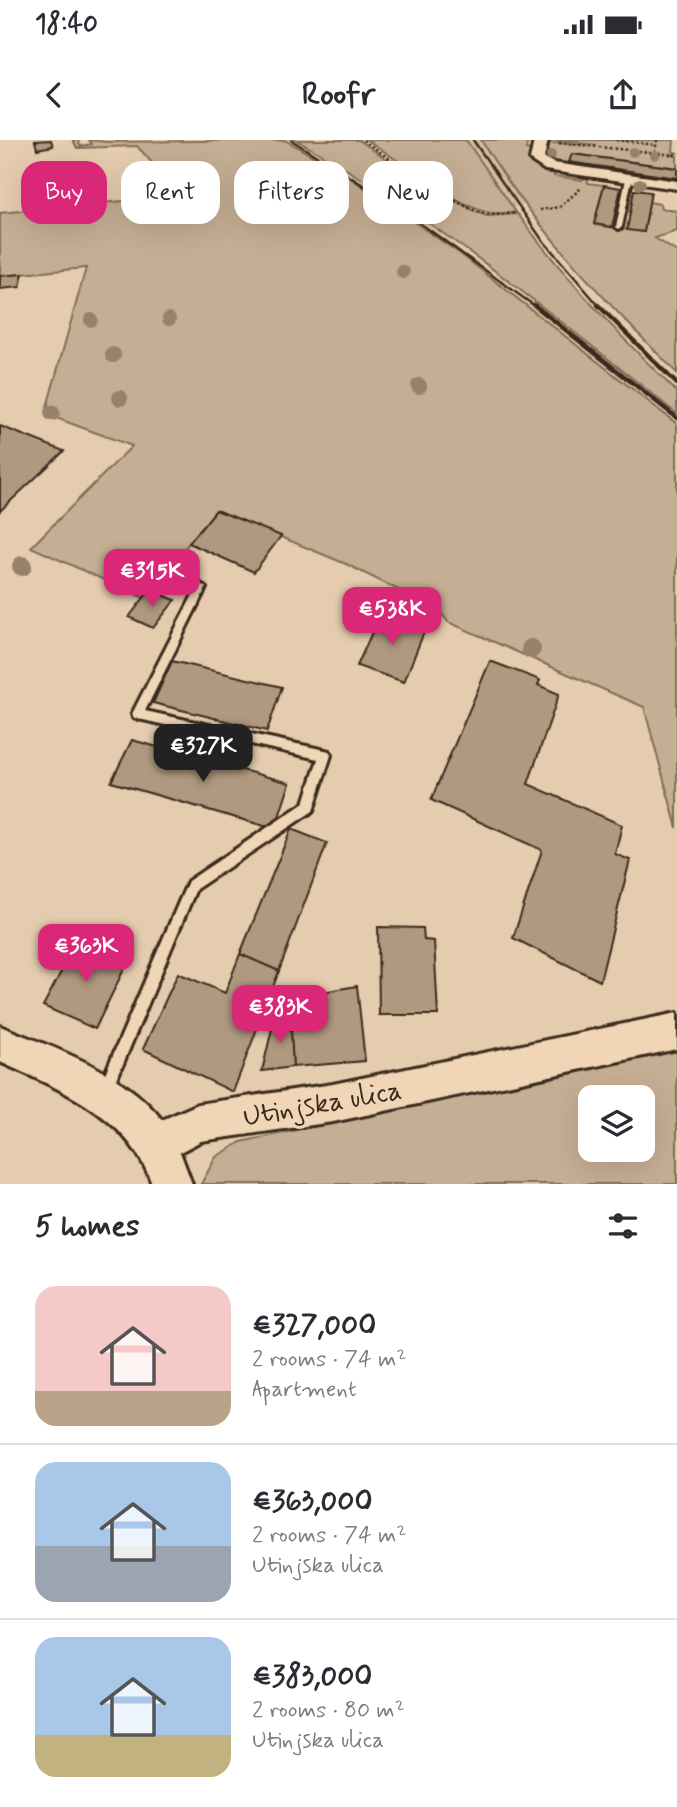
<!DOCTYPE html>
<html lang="en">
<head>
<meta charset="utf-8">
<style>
	body { margin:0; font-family:Mynerve,sans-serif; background:#f7f7f7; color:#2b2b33; height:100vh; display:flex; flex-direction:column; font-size:26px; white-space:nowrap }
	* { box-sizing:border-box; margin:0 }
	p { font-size:23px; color:#7c7c81 }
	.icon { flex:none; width:38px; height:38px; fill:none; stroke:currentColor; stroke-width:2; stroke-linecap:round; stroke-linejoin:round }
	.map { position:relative; height:1044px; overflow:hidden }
	.side { display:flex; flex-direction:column; background:#fff; flex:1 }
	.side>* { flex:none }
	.hud { position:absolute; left:21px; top:21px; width:635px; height:63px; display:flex; gap:14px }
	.tools { position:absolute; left:578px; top:945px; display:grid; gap:14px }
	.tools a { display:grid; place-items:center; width:77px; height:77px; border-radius:14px; background:#fff; box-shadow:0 7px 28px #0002; font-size:35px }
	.price { position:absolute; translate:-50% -60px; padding:0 16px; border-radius:14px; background:#db2777; color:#fff; font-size:23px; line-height:46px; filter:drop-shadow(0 2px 4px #0008) }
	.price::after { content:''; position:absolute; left:50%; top:42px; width:21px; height:16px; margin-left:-10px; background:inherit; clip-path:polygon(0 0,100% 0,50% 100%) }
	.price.on { background:#222; color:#fff }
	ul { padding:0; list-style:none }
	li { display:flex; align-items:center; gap:21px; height:175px; padding:0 35px }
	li+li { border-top:2px solid #e1e1e2 }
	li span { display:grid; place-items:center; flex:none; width:196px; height:140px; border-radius:21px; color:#555 }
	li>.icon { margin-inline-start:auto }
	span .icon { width:84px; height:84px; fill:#fffc; stroke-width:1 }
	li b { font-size:30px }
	h2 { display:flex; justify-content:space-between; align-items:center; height:84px; padding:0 35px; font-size:30px }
	.chip { padding:0 24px; border-radius:21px; background:#fff; box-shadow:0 7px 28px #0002; font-size:24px; line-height:63px }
	.chip.on { background:#db2777; color:#fff }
	.status { display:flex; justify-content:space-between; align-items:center; height:49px; padding:0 35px; background:#fff; direction:ltr }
	.status svg { height:19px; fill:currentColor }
	header { display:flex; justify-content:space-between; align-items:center; height:91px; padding:0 35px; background:#fff; font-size:32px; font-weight:700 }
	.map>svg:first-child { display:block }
</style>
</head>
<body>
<div class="status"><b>18:40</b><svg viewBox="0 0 49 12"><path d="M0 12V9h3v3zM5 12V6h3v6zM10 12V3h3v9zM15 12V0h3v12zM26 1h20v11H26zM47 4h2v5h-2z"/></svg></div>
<header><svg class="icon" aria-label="back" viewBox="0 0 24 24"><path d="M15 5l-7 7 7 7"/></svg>Roofr<svg class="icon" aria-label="share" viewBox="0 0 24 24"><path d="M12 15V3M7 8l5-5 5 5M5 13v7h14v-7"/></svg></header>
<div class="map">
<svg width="677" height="1044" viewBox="0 0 677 1044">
	<rect width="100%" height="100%" fill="#e5ccae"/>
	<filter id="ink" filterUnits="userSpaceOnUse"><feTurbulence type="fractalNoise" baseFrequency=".0143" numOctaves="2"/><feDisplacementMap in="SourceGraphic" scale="14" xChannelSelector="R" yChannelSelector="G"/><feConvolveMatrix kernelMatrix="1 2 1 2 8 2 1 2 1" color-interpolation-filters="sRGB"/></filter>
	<g filter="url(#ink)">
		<path fill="#d5bda0" d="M 466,0 L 481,0 L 524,65 L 512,66 Z"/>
		<path fill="#c5ae93" stroke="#806c58" stroke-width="2" fill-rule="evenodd" d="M 73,0 L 78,0 L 80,6 L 92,4 L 89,0 L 107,2 L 285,0 L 349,37 L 462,115 L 677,284 L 677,688 L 644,567 L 448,482 L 439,470 L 346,424 L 216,370 L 144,458 L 31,407 L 132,306 L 45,274 L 86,128 L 0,136 L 0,73 L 196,54 L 155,26 L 137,6 L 77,8 Z
			M 296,0 L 359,0 L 407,33 L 476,72 L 487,76 L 518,74 C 565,139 620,196 677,252 L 677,274 C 555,176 433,76 296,0 Z
			M 367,0 L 466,0 L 516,72 C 508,73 497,75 489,73 C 444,60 406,24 367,0 Z
			M 481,0 L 528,0 L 526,9 L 530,10 L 530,17 L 555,31 L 554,36 L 582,40 L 587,35 L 588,43 L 604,45 L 595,85 L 644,92 L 649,62 L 660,64 L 661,69 L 677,71 L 677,91 L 655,98 L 677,112 L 677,233 C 604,160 535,88 481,0 Z
			M 550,0 L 674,0 L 673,11 L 677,13 L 672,15 L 677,16 L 677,28 L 572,14 L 570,22 L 588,25 L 587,28 L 559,24 L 546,18 L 549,3 L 597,5 Z
			M 677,909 L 677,1044 L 201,1044 L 216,1017 L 241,1002 ZM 590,957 L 642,957 L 642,1010 L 590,1010 Z"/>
		<path fill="#b19980" stroke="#3b2a1e" stroke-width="2" d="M 51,0 L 53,6 L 37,9 L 35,1 Z
			M 572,14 L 677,28 L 677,38 L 569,22 Z
			M 604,45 L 621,48 L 612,87 L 594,84 Z
			M 634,50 L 651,52 L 644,92 L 627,90 Z
			M 23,134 L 20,147 L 0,149 L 0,136 Z
			M 0,286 L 64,311 L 0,371 Z
			M 216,370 L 281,396 L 254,432 L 189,403 Z
			M 150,450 L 175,460 L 153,488 L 129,477 Z
			M 381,472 L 426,487 L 404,542 L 357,526 Z
			M 172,521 L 282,547 L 267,591 L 153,563 Z
			M 490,521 L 540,540 L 538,545 L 559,554 L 528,644 L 622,685 L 615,714 L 630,720 L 600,841 L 513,798 L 542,710 L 431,660 Z
			M 132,600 L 290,643 L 275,689 L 111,642 Z
			M 291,689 L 327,703 L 279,831 L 240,814 Z
			M 378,787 L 423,788 L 424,800 L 434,801 L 438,875 L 379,875 Z
			M 78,800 L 128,821 L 95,889 L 43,866 Z
			M 240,814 L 279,831 L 233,952 L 143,909 L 178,833 L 225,853 Z
			M 357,846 L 365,921 L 293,927 L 290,873 L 305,871 L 304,855 Z
			M 290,873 L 293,927 L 262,931 L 275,876 Z"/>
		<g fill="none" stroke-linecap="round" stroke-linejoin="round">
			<g stroke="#3b2a1e" stroke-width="6">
				<path id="service" d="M 629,37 L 632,39 L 622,87 L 619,89 L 616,87 L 626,39 Z
					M 201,444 L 206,448 L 145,571 L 325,610 L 329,611 L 331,615 L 313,671 L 196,749 L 110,955 L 105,957 L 100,955 L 98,950 L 188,741 L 304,663 L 318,619 L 134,578 L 132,574 L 134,570 L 198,445 Z"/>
			</g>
			<g stroke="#3b2a1e" stroke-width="6">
				<path id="tertiary" d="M 534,0 L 548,0 L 544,18 L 554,23 L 677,41 L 677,49 L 545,30 L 530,20 Z
					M 677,873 L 677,909 L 333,982 L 201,1001 L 180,1012 L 192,1044 L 152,1044 C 129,975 61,950 0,922 L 0,886 C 56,909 124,931 162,980 L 198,964 L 333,944 Z"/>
			</g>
			<path stroke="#3b2a1e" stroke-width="2.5" stroke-dasharray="2.5 2.5" stroke-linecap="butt" d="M 363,0 C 399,25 438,55 479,72 C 491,77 504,74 517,73
				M 616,0 L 656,5
				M 559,3 L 677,15
				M 655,12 L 657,0
				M 540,70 L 560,67 L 581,48"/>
			<use href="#service" fill="#f0d6b7" fill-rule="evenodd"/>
			<use href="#tertiary" fill="#f0d6b7" fill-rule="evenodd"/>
			<path stroke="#3b2a1e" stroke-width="2.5" d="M 291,0 L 392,63 L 536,167
				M 473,0 L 541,98 L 600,167"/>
			<path stroke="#3b2a1e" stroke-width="4.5" d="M 534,165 L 677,278
				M 598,165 L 677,244"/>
		</g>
		<g fill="#97816b">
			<circle cx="633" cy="12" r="5"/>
			<circle cx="551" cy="15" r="5"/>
			<circle cx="655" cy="15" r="5"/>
			<circle cx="640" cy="44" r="6"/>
			<circle cx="403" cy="132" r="7"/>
			<circle cx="169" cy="179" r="7"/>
			<circle cx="91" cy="180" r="7"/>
			<circle cx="113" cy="215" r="8"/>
			<circle cx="419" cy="246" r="8"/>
			<circle cx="120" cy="258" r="8"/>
			<circle cx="52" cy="273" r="8"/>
			<circle cx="22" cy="426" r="10"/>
			<circle cx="531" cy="509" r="10"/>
		</g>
	</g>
	<g text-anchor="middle" stroke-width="6" stroke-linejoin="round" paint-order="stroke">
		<g font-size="28" fill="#3b2a1e" stroke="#f0d6b7">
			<text transform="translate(322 962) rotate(-10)" y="10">Utinjska ulica</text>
		</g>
	</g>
</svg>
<div class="tools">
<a><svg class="icon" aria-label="layers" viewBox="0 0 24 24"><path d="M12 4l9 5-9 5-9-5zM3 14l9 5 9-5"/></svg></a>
</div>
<b class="price" style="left:152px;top:469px">€315K</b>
<b class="price" style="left:392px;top:507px">€538K</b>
<b class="price on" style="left:203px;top:644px">€327K</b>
<b class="price" style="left:86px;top:844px">€363K</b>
<b class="price" style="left:280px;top:905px">€383K</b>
<div class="hud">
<a class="chip on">Buy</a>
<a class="chip">Rent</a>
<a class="chip">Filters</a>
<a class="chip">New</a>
</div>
</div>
<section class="side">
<h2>5 homes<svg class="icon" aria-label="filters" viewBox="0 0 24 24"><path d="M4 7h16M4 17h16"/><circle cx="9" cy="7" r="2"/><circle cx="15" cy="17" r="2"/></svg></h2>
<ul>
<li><span style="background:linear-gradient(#f6c9c9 75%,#b9a48a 0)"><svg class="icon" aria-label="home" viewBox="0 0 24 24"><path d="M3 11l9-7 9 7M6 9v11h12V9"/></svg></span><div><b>€327,000</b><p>2 rooms · 74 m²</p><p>Apartment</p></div></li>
<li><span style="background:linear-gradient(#a9c7e8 60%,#9aa5b1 0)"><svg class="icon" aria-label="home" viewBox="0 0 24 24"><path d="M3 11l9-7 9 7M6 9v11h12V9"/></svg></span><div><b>€363,000</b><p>2 rooms · 74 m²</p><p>Utinjska ulica</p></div></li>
<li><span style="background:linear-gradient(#a9c7e8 70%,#c2b280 0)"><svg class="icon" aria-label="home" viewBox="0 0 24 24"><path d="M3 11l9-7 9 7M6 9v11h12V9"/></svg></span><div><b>€383,000</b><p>2 rooms · 80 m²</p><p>Utinjska ulica</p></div></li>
</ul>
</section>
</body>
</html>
